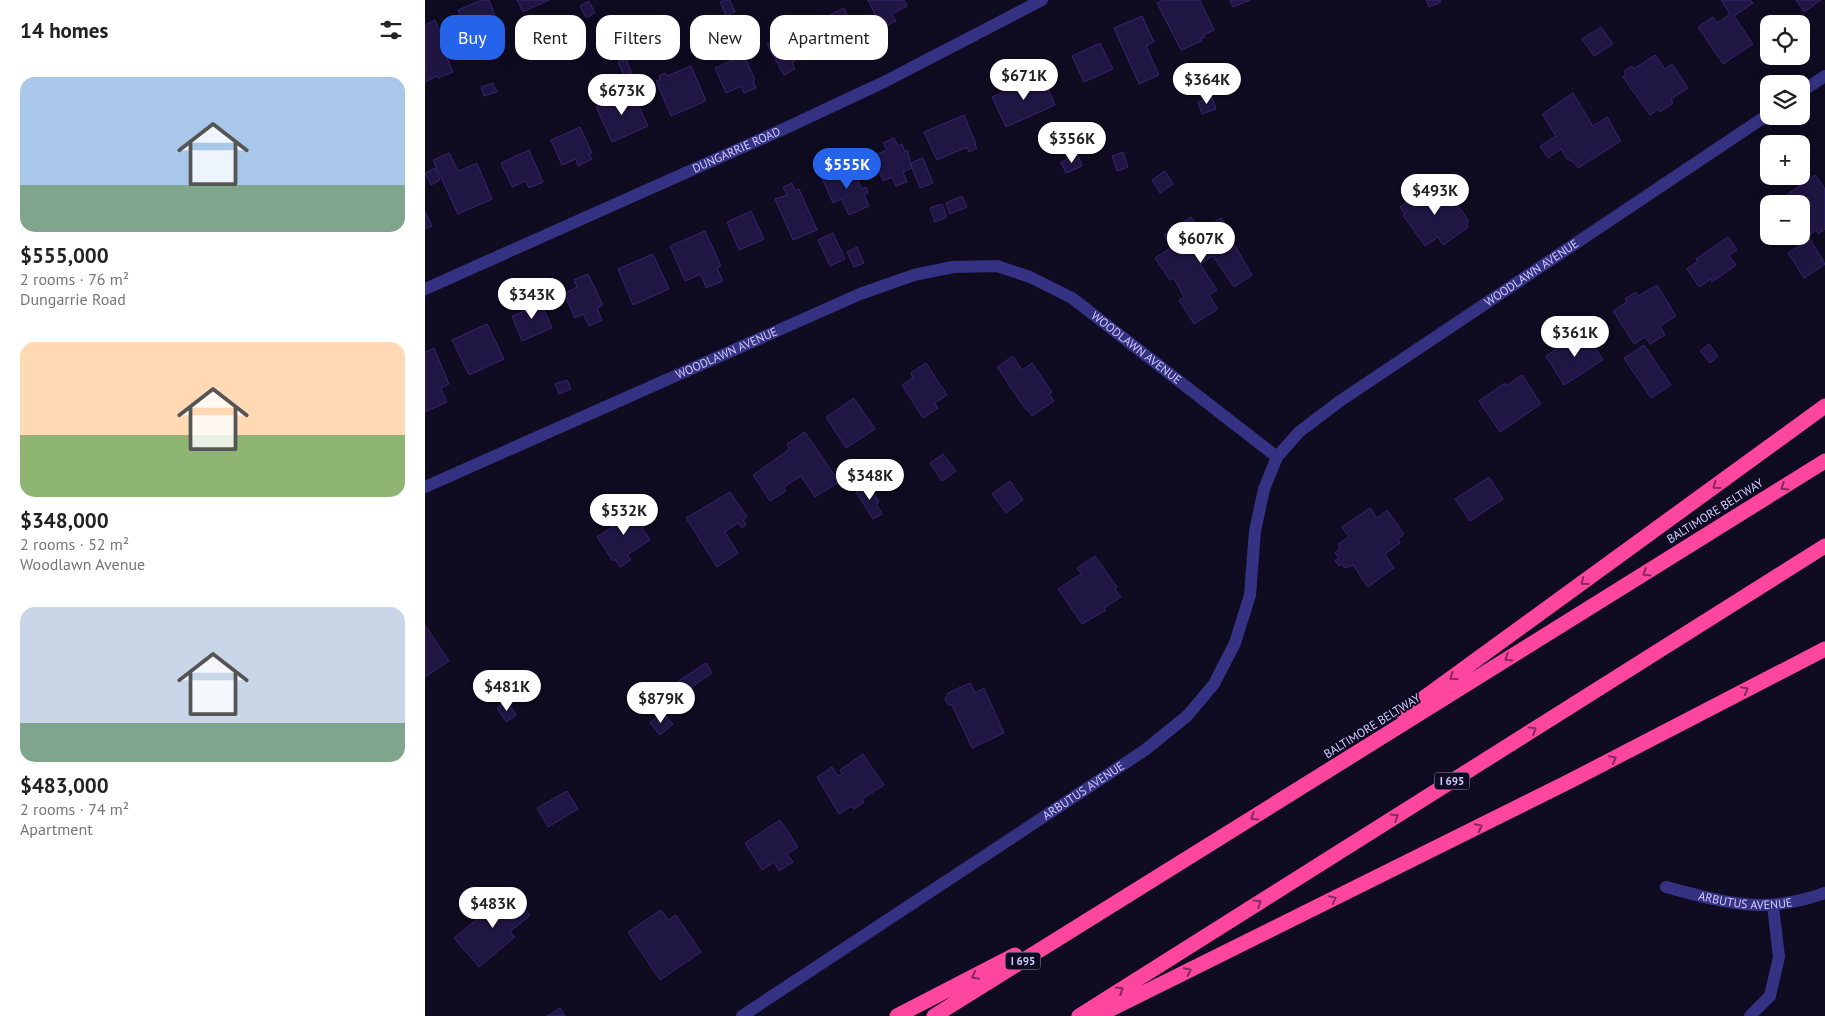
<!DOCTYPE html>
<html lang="en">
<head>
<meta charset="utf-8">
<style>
	body { margin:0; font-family:"PT Sans",sans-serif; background:#f6f6f6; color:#222; height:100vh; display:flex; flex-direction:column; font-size:19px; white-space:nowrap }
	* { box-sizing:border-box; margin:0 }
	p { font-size:16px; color:#767676 }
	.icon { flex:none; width:28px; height:28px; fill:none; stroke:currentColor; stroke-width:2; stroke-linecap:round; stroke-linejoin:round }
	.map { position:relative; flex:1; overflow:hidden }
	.side { display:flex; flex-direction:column; background:#fff; width:425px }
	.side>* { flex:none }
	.top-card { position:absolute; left:15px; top:15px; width:475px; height:45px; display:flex; gap:10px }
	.controls { position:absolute; left:1335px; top:15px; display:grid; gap:10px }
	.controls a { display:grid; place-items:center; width:50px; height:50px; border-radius:10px; background:#fff; box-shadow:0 5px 20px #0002; font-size:25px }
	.price { position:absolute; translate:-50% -42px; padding:0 11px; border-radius:18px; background:#fff; color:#222; font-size:16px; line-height:32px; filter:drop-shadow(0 1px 2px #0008) }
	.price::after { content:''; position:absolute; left:50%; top:30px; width:15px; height:11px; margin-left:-8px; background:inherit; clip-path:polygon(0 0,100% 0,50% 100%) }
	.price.on { background:#2563eb; color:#fff }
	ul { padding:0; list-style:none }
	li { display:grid; align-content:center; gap:10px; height:265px; padding:0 20px }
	li span { display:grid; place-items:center; height:155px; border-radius:15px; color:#555 }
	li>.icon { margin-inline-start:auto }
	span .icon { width:90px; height:90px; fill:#fffc; stroke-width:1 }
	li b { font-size:21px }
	h2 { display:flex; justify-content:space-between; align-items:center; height:60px; padding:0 20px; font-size:21px }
	.pill { padding:0 18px; border-radius:15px; background:#fff; box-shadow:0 5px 20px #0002; font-size:18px; line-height:45px }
	.pill.on { background:#2563eb; color:#fff }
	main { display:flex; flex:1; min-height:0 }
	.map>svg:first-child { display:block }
</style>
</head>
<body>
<main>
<section class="side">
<h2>14 homes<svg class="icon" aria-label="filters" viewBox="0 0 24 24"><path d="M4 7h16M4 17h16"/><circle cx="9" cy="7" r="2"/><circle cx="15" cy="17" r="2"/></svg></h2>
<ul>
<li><span style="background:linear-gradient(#a9c7e8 70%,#7fa58c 0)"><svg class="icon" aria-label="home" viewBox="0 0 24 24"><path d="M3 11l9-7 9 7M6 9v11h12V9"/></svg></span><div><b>$555,000</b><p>2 rooms · 76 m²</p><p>Dungarrie Road</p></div></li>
<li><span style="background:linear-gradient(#ffd9b3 60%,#8fb573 0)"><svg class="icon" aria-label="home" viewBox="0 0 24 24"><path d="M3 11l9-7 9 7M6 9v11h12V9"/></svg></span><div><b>$348,000</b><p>2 rooms · 52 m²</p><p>Woodlawn Avenue</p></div></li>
<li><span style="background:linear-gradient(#c9d6e8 75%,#7fa58c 0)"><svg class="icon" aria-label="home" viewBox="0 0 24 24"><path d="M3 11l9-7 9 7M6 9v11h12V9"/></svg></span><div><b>$483,000</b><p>2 rooms · 74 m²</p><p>Apartment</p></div></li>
</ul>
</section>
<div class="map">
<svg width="1400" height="1016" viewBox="0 0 1400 1016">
	<rect width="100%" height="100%" fill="#0f0b21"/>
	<path fill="#1f1643" stroke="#342671" d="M 57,0 L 64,0 L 73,23 L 44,35 L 33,10 Z
		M 92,0 L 124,0 L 98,12 Z
		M 299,0 L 305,0 L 310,12 L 301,16 L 295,2 Z
		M 443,0 L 479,0 L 482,6 L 467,14 L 471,21 L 459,27 L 455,20 L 453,21 Z
		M 738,0 L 775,0 L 789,30 L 778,35 L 780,37 L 776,39 L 777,41 L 756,50 L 732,3 Z
		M 805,0 L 825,0 L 808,7 Z
		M 1001,0 L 1015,0 L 1016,2 L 1004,7 Z
		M 1296,0 L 1325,0 L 1328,3 L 1309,16 L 1328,44 L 1298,64 L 1273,27 L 1288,17 L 1292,23 L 1305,14 Z
		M 1371,0 L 1396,0 L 1379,12 Z
		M 164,1 L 170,13 L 161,18 L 155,6 Z
		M 419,8 L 430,32 L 428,33 L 431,40 L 419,46 L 416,39 L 401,46 L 390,22 Z
		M 717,16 L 729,42 L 721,46 L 734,75 L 714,84 L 689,28 Z
		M 10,20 L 20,45 L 17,47 L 28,72 L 13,78 L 12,76 L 0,82 L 0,25 Z
		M 1176,27 L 1188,44 L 1169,56 L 1157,39 Z
		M 370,30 L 383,54 L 367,62 L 370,69 L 359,75 L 342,44 Z
		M 675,43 L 688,69 L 659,82 L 647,56 Z
		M 319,55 L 330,80 L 328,81 L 331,88 L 319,93 L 316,86 L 301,93 L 290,68 Z
		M 1230,55 L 1240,69 L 1247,64 L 1263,88 L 1246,99 L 1248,103 L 1235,112 L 1234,109 L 1225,115 L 1198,77 L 1201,75 L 1199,71 L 1207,66 L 1209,69 Z
		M 201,59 L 207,73 L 199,76 L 193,62 Z
		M 266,66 L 281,101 L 246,116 L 231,81 L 235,80 L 234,76 L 240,73 L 242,76 Z
		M 617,75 L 630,105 L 581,127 L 567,97 Z
		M 68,83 L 72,92 L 59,96 L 56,87 Z
		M 207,91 L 223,126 L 187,142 L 171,107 Z
		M 1148,93 L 1168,126 L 1182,117 L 1196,141 L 1153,168 L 1147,161 L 1142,159 L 1136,149 L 1123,158 L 1115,146 L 1131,136 L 1117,114 Z
		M 787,97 L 791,109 L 777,114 L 773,102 Z
		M 539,115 L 551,144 L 550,145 L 552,148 L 544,152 L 542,147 L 512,160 L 499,132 Z
		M 155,127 L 167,153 L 164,154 L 167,159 L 153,166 L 151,159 L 137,165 L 126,140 Z
		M 469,138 L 473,146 L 477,144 L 480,152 L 482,150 L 487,168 L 478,172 L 482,182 L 471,186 L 467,177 L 458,181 L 447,156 L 462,150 L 458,143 Z
		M 104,150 L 118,182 L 104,188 L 101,181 L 87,187 L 76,163 Z
		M 698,152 L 703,167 L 692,171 L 687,156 Z
		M 24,153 L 33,171 L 52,163 L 67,199 L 33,214 L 8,160 Z
		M 653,155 L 657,166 L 641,173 L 636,162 Z
		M 498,158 L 508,183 L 495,188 L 485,163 Z
		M 426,165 L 437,189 L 441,187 L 443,193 L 439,194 L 444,206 L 424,215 L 416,199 L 408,203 L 397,178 Z
		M 10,168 L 15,180 L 6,185 L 0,173 Z
		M 740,171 L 748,184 L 735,193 L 727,180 Z
		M 1390,175 L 1400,189 L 1400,229 L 1393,234 L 1391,230 L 1379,239 L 1376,235 L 1376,204 L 1354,204 L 1353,201 Z
		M 367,183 L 370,190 L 374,189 L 392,230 L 368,240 L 350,199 L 362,195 L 358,187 Z
		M 1010,183 L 1015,190 L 1018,188 L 1030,206 L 1032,204 L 1043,220 L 1042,228 L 1018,245 L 1013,237 L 1000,246 L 978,215 L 980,214 L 975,207 Z
		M 537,196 L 542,207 L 525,214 L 521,203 Z
		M 517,204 L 522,217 L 510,222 L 505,208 Z
		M 0,211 L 7,226 L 0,229 Z
		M 326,211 L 339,239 L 314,250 L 302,222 Z
		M 766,217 L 776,231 L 796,218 L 807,234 L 804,236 L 827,275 L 809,287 L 788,256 L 775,264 L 792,290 L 784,295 L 793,309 L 769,324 L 754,300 L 759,297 L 752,284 L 748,278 L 745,280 L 730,258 L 747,247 L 739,235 Z
		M 280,231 L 296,266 L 292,268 L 298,281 L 281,288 L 276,274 L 260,281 L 245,246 Z
		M 408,233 L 420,259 L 405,266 L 393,240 Z
		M 1303,237 L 1312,250 L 1304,255 L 1311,265 L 1287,282 L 1286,279 L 1274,287 L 1262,269 L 1273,261 L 1271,259 Z
		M 1385,239 L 1400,264 L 1379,278 L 1363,253 Z
		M 432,247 L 439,263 L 429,267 L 422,252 Z
		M 228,254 L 244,289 L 208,305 L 193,269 Z
		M 163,274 L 178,305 L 172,308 L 177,320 L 164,326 L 158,314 L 150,318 L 139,294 L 152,287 L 149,280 Z
		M 1232,285 L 1251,316 L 1235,326 L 1240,335 L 1225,344 L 1220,337 L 1209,344 L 1188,311 L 1202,302 L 1200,299 L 1211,292 L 1213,296 Z
		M 111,297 L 114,304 L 116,303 L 127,328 L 97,341 L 87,316 L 102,310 L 98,302 Z
		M 62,324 L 79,359 L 44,375 L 27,340 Z
		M 1160,331 L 1178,360 L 1139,385 L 1121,356 Z
		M 1284,344 L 1293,356 L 1285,363 L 1275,351 Z
		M 1219,345 L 1246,385 L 1226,398 L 1199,358 Z
		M 9,348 L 24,384 L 16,388 L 22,402 L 0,412 L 0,352 Z
		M 588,356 L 597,370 L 607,363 L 627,392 L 624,394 L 629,401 L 607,416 L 602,409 L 601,410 L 572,367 Z
		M 501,363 L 522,395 L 510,403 L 513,408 L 498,418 L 477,385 L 488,378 L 486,373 Z
		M 1097,375 L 1116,404 L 1075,432 L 1054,401 L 1080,383 L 1081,386 Z
		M 142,380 L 146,389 L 134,394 L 130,384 Z
		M 429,398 L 450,429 L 421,448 L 401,417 Z
		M 380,432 L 414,482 L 390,497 L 376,476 L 359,487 L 361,491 L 345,501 L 328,475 L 362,451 L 364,448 L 362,444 Z
		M 518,454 L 531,471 L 517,481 L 505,463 Z
		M 1064,477 L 1078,499 L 1045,521 L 1030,499 Z
		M 585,481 L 598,500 L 581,513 L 567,494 Z
		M 443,484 L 454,502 L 451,504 L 457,514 L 448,519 L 431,492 Z
		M 305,492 L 322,517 L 318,520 L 321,525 L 317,528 L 313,523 L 300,532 L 313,553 L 292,567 L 261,518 Z
		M 209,506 L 221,525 L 217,528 L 225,540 L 202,555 L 206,560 L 195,567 L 190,559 L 188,561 L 172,537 L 187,527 L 184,523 Z
		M 945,508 L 952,518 L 962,510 L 979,534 L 973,539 L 975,543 L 960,554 L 969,568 L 943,587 L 928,565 L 920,568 L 917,564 L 914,566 L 910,561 L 914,558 L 910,553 L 915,549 L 913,544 L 924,537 L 917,527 Z
		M 670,556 L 692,587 L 690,589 L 696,597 L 679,608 L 681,610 L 657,624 L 633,589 L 656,574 L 652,568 Z
		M 0,625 L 24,661 L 0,677 Z
		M 281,663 L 287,673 L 259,692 L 252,682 Z
		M 545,683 L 550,693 L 559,688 L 579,733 L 547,748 L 527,705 L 523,705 L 520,699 L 523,693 Z
		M 82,701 L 91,715 L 81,722 L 72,708 Z
		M 237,712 L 248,724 L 235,735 L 225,723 Z
		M 438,754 L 459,785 L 437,799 L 439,802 L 429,809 L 427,806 L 414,814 L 392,777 L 407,767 L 413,776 L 417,774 L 415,770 Z
		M 142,791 L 153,809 L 123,827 L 112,808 Z
		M 355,820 L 373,847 L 362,854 L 368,862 L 354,871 L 349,862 L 337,870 L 320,843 Z
		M 86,891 L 105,915 L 85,932 L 90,937 L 54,967 L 29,938 Z
		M 236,910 L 243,920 L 251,915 L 276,952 L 235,980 L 203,932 Z
		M 135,1008 L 140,1016 L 122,1016 Z"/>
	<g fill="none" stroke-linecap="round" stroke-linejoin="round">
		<g stroke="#353283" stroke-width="12">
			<path d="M 1376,92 L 1400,76"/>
			<path id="s1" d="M 0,289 L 363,127 L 459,82 L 617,0"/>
			<path id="s2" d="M 0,487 L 435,294 L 489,275 L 528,267 L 572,266 L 605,277 L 647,298 L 852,457"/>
			<path id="s3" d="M 1241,887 C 1302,903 1339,915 1400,893"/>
			<path id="s4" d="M 317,1016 L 720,750 L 762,716 L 789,684 L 810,643 L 825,595 L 830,531 L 839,489 L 852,457 L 874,432 L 915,401 L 1344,114"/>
			<path d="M 1325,1016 L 1345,996 L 1354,957 L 1348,906"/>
		</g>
		<path stroke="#ff469f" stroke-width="15" d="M 978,713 L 1400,406
			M 472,1016 L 590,955
			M 509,1016 L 1400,461
			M 654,1016 L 1400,546
			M 672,1016 L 1145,781 L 1400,649"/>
	</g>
	<defs><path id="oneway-chevron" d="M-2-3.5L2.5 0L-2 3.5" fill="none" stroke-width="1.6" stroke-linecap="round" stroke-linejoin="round" transform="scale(1.25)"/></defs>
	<g stroke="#872860">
		<use href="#oneway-chevron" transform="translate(1291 486) rotate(144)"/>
		<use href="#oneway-chevron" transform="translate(1359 487) rotate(148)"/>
		<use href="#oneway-chevron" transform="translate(1221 573) rotate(148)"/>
		<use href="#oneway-chevron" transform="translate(1159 582) rotate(144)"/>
		<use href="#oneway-chevron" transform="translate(1083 658) rotate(148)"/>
		<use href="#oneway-chevron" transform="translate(1028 677) rotate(144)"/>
		<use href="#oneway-chevron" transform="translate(1320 690) rotate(-27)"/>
		<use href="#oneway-chevron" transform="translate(1108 730) rotate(-32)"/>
		<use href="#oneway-chevron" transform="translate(1188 759) rotate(-28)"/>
		<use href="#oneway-chevron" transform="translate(829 817) rotate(148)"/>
		<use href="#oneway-chevron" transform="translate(970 817) rotate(-32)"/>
		<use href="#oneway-chevron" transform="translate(1054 827) rotate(-26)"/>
		<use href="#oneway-chevron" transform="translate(908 899) rotate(-26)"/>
		<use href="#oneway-chevron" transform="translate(833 903) rotate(-32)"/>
		<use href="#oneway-chevron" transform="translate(763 971) rotate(-26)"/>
		<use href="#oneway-chevron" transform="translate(550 976) rotate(153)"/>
		<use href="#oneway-chevron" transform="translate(695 990) rotate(-32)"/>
	</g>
	<g text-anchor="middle" stroke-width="4" stroke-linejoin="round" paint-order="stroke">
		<g fill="#0f0b21" stroke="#9691bc" stroke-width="1">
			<rect x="1009.5" y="772.5" width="35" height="17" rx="4"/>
			<rect x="580.5" y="952.5" width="35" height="17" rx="4"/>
		</g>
		<g font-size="11" font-weight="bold" fill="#d0cbff">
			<text x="1027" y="785">I 695</text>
			<text x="598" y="965">I 695</text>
		</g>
		<g font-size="12" fill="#d0cbff" stroke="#0f0b21">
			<text dy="4" stroke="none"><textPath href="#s1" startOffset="341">DUNGARRIE ROAD</textPath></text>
			<text dy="4" stroke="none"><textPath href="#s4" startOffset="1132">WOODLAWN AVENUE</textPath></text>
			<text dy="4" stroke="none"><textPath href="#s2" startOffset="780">WOODLAWN AVENUE</textPath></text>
			<text dy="4" stroke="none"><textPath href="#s2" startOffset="330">WOODLAWN AVENUE</textPath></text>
			<text transform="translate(1290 511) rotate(-32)" y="4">BALTIMORE BELTWAY</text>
			<text transform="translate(947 726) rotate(-32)" y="4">BALTIMORE BELTWAY</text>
			<text dy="4" stroke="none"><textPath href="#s4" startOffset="409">ARBUTUS AVENUE</textPath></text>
			<text dy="4" stroke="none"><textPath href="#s3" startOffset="81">ARBUTUS AVENUE</textPath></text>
		</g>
	</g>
</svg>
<div class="controls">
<a><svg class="icon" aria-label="locate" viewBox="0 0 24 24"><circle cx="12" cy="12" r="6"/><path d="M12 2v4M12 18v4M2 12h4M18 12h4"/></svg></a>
<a><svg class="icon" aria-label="layers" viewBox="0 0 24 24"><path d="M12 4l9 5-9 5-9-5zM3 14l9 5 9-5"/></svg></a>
<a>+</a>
<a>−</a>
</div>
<b class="price" style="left:599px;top:101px">$671K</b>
<b class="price" style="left:782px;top:105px">$364K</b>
<b class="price" style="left:197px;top:116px">$673K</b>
<b class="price" style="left:647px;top:164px">$356K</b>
<b class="price on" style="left:422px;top:190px">$555K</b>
<b class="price" style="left:1010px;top:216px">$493K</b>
<b class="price" style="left:776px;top:264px">$607K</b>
<b class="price" style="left:107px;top:320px">$343K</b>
<b class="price" style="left:1150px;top:358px">$361K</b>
<b class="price" style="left:445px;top:501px">$348K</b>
<b class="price" style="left:199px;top:536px">$532K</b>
<b class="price" style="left:82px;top:712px">$481K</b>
<b class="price" style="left:236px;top:724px">$879K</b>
<b class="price" style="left:68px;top:929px">$483K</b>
<div class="top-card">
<a class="pill on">Buy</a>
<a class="pill">Rent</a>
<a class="pill">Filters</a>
<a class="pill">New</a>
<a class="pill">Apartment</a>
</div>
</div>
</main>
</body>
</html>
